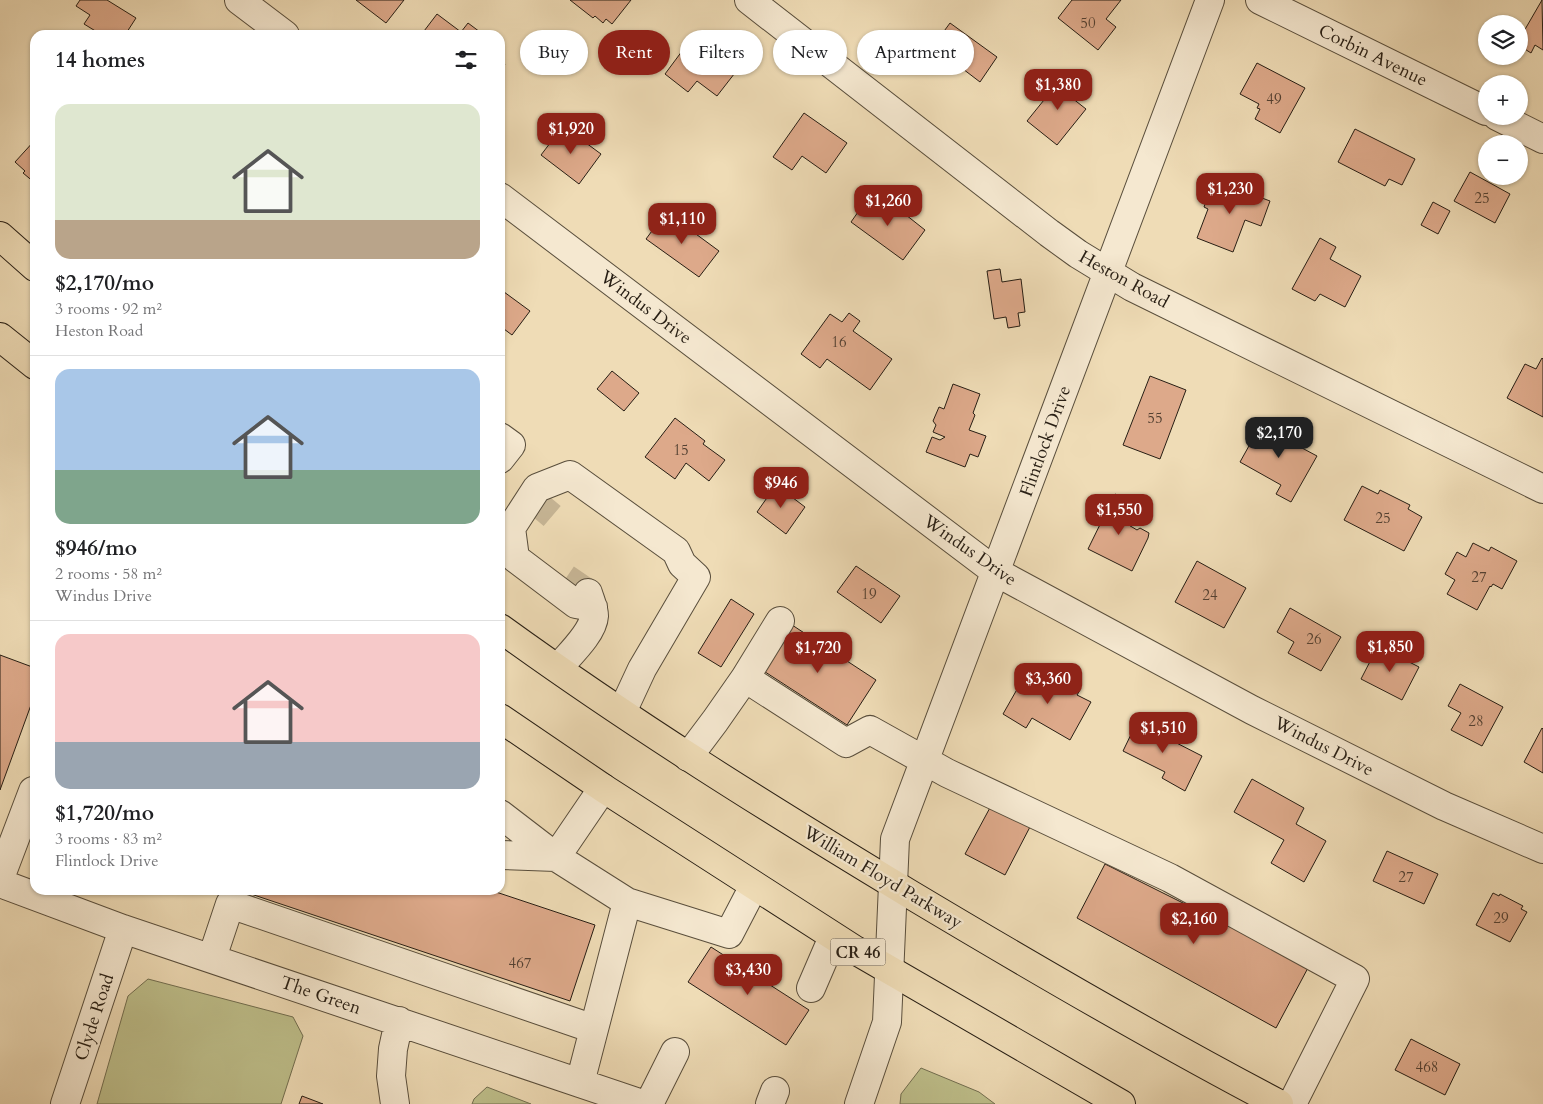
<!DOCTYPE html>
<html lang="en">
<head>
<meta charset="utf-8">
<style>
	body { margin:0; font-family:Cardo,serif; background:#f6f6f6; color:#202124; height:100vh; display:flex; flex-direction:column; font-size:19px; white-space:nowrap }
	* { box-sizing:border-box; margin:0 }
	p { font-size:16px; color:#757577 }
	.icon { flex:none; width:28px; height:28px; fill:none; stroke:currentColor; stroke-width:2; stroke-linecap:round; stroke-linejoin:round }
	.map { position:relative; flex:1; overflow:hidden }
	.panel { position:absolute; left:30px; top:30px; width:475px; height:865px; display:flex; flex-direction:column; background:#fff; border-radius:15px; box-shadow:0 1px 4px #0004 }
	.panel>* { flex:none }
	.banner { position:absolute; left:520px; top:30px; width:475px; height:45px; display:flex; gap:10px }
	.fabs { position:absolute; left:1478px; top:15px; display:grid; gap:10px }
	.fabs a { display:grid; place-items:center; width:50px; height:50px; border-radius:50%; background:#fff; box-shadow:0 1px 4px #0004; font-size:25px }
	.price { position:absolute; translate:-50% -42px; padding:0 11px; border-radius:10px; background:#8f2418; color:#fff; font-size:16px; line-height:32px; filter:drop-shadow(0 1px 2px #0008) }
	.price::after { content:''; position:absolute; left:50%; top:30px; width:15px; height:11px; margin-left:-8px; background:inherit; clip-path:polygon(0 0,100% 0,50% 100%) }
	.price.on { background:#222; color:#fff }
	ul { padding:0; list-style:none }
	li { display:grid; align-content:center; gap:10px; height:265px; padding:0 25px }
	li+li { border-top:1px solid #e0e0e0 }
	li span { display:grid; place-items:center; height:155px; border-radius:15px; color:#555 }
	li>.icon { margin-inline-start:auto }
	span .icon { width:90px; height:90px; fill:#fffc; stroke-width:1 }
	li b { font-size:21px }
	h2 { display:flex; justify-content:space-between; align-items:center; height:60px; padding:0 25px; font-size:21px }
	.chip { padding:0 18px; border-radius:22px; background:#fff; box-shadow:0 1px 4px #0004; font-size:18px; line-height:45px }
	.chip.on { background:#8f2418; color:#fff }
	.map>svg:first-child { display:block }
</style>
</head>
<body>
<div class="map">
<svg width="1543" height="1104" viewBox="0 0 1543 1104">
	<rect width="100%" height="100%" fill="#efdcb6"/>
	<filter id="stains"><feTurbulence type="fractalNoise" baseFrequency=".004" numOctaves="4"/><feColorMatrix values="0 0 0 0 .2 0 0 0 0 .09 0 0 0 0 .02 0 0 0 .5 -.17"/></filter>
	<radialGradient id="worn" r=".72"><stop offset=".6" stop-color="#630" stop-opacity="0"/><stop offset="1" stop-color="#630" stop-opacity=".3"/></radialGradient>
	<path fill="#bebf8b" stroke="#726e50" d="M 148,979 L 293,1017 L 303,1036 L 281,1104 L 97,1104 L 128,996 Z
		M 921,1068 L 979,1092 L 995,1104 L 900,1104 L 901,1094 Z
		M 487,1087 L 531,1104 L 472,1104 L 474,1099 Z"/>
	<path fill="#dda98a" stroke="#271e14" d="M 80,0 L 107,0 L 136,18 L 125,35 L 102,35 L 84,24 L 90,15 L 76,6 Z
		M 356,0 L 404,0 L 386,23 Z
		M 570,0 L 631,0 L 612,24 L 606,19 L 603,23 L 595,16 L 593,18 Z
		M 1072,0 L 1121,0 L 1106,19 L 1116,27 L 1098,50 L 1058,18 Z
		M 1542,0 L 1543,50 L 1535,45 L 1531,53 L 1520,46 L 1524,40 L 1520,38 Z
		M 437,14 L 461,32 L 468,23 L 484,35 L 421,35 Z
		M 950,23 L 997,57 L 980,82 L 963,69 L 961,71 L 956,66 L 953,71 L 935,58 L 938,53 L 931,49 Z
		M 694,35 L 738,69 L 717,96 L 697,81 L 688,92 L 665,74 Z
		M 500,60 L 505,64 L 500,71 Z
		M 1257,63 L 1305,88 L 1280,133 L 1255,119 L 1260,109 L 1257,108 L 1259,104 L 1240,94 Z
		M 1065,74 L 1081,86 L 1072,98 L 1086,109 L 1057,145 L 1027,121 Z
		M 804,113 L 847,143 L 826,173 L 802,156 L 792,170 L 773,157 Z
		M 563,126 L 601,154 L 579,184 L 541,155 Z
		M 1355,129 L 1415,159 L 1402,185 L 1389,179 L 1385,186 L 1338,162 Z
		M 35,140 L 35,183 L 23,173 L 25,171 L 15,162 Z
		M 1470,172 L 1510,194 L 1495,223 L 1454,201 Z
		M 1214,180 L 1270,201 L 1261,226 L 1245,220 L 1233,252 L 1197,238 L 1208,209 L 1204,207 Z
		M 870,195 L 898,216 L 901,211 L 925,230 L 903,260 L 851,222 Z
		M 1433,202 L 1450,211 L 1438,234 L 1421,225 Z
		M 666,212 L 719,251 L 699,277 L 646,239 Z
		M 1320,238 L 1336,247 L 1330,259 L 1361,276 L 1345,307 L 1320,294 L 1315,301 L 1292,289 Z
		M 1000,269 L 1002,282 L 1021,279 L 1025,312 L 1018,313 L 1020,326 L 1008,328 L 1006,317 L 994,319 L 987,271 Z
		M 500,289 L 530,311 L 512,335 L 500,326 Z
		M 849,313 L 860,321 L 853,331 L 892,359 L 870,390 L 827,359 L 820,368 L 801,354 L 830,314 L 842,322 Z
		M 1542,358 L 1543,359 L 1543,417 L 1507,398 L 1525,364 L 1536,369 Z
		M 612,371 L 639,393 L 624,411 L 597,389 Z
		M 1150,376 L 1186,390 L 1160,459 L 1123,445 Z
		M 953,384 L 980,394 L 973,413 L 975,415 L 969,430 L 986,436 L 978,457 L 970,454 L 965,467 L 926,452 L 932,437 L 940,440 L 945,437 L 933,432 L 936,425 L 933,421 L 939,407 L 944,409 Z
		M 675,418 L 705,441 L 703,444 L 725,460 L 709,481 L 686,463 L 675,479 L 645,457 Z
		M 1264,419 L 1291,433 L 1287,440 L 1317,456 L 1291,502 L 1276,494 L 1281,485 L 1240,462 Z
		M 776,485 L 805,507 L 786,534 L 757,512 Z
		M 1362,486 L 1378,494 L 1380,490 L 1410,505 L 1408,509 L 1422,517 L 1404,551 L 1344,520 Z
		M 1115,494 L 1134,504 L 1128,514 L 1131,516 L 1127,524 L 1137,530 L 1140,528 L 1149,533 L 1148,538 L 1132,571 L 1088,549 Z
		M 1473,543 L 1489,551 L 1491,547 L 1517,561 L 1502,589 L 1493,584 L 1491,587 L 1490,586 L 1477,610 L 1447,594 L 1455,580 L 1445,574 L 1457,552 L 1466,557 Z
		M 1197,561 L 1246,588 L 1224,628 L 1175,602 Z
		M 856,566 L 900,596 L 881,623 L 837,592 Z
		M 731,599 L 754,614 L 721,667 L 698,653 Z
		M 1290,608 L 1341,637 L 1321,671 L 1288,653 L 1294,642 L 1277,632 Z
		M 789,623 L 876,680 L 847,725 L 759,668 Z
		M 1378,646 L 1419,667 L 1402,700 L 1361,679 Z
		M 0,655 L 35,668 L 35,694 L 0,790 Z
		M 1028,670 L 1060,688 L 1064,681 L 1080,690 L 1077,695 L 1091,702 L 1070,740 L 1032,718 L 1026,728 L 1003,714 Z
		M 1460,684 L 1503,707 L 1482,746 L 1451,730 L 1461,713 L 1448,706 Z
		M 1139,718 L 1162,730 L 1159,734 L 1202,756 L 1185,791 L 1162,778 L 1165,772 L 1123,751 Z
		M 1542,728 L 1543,729 L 1543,773 L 1524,762 Z
		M 1252,779 L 1304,808 L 1296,824 L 1326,841 L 1304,882 L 1271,863 L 1284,840 L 1234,812 Z
		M 992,804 L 1031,825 L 1005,875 L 965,854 Z
		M 1387,851 L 1438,874 L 1424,904 L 1373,881 Z
		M 1105,864 L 1309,966 L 1276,1028 L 1077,918 Z
		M 239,890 L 490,890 L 595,925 L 570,1001 Z
		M 1493,893 L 1499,896 L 1500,894 L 1523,906 L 1521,909 L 1527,912 L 1510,942 L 1476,925 Z
		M 711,947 L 809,1010 L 786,1045 L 688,982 Z
		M 1411,1039 L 1460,1064 L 1445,1095 L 1395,1070 Z
		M 302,1096 L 323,1104 L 299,1104 Z"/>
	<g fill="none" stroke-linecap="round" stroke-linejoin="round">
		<path stroke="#c7b696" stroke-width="28" stroke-dasharray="28 14" stroke-linecap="butt" d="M 533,517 L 550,497
			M 566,578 L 588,593"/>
		<g stroke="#594e3c" stroke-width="30">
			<path id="minor" d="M 239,0 L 285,35
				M 749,0 L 1049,233 L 1078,254 L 1132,287 L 1543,489
				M 1260,0 L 1486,111
				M 1497,116 L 1543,139
				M 500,197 L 996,572 L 1252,710 L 1444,806 L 1543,849
				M 500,437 L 511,445 L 500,459
				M 593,607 L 576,604 L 515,558 L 511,528 L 537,488 L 570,475 L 676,551 L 682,564 L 696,577 L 642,669 L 622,712
				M 558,668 C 569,655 593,633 594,616 C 594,608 590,600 588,593
				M 745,678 L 780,621
				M 688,757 L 715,721 L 745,678 L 846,743 L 870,730 L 947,773 L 1170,878 L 1355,979 L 1292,1104
				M 500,814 L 556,857
				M 500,855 L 556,857
				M 0,878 L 33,791 L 35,792
				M 0,883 L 123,929 L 642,1104
				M 627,902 L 729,934 L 754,886
				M 212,958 L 230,904 L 594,1029
				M 811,988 L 833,937
				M 580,1083 L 627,902 L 556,857 L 603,788
				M 65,1104 L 123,929
				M 395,1104 L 391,1076 L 393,1049 L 399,1021
				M 649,1104 L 675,1052
				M 770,1104 L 775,1091
				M 859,1104 L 887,1022 L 895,839 L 1210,0"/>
		</g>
		<g stroke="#271e14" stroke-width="30">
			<path id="highway" d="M 0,236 L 35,267
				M 0,337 L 35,365
				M 500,628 C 631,723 769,809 908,893 C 1030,966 1153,1038 1279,1104
				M 500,718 L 603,788 L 855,950 L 1121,1104"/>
		</g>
		<use href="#minor" stroke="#f5e8d0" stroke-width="28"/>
		<use href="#highway" stroke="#efdcb6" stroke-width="28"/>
	</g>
	<g text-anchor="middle" stroke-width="4.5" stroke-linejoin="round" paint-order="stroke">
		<g font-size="15" fill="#544132">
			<text x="1088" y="28">50</text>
			<text x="1274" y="104">49</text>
			<text x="1482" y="203">25</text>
			<text x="839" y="347">16</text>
			<text x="1155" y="423">55</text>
			<text x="681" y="455">15</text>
			<text x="1383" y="523">25</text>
			<text x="1479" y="582">27</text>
			<text x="869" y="599">19</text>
			<text x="1210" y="600">24</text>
			<text x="1314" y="644">26</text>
			<text x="1476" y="726">28</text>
			<text x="1406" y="882">27</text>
			<text x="1501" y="923">29</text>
			<text x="520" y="968">467</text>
			<text x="1427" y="1072">468</text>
		</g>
		<rect fill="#f5e8d0" stroke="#655b4c" stroke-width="1" x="830.5" y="938.5" width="55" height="27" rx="4"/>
		<g font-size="16" font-weight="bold" fill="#271e14">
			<text x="858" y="958">CR 46</text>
		</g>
		<g font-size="18" fill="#271e14" stroke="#f5e8d0">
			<text transform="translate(1373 55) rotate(26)" y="6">Corbin Avenue</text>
			<text transform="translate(1124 279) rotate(29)" y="6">Heston Road</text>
			<text transform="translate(646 307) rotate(37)" y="6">Windus Drive</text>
			<text transform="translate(1045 441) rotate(-70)" y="6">Flintlock Drive</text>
			<text transform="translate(970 550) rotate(35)" y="6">Windus Drive</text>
			<text transform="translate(1324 746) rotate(27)" y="6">Windus Drive</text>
			<text transform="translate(883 877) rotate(31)" y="6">William Floyd Parkway</text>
			<text transform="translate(321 995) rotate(19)" y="6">The Green</text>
			<text transform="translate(94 1017) rotate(-72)" y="6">Clyde Road</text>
		</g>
	</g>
	<rect width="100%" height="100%" filter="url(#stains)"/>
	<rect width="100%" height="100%" fill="url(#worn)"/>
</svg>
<div class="fabs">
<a><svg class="icon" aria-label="layers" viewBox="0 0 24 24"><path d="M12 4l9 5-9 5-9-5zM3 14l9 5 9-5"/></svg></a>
<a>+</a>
<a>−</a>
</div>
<b class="price" style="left:1058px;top:111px">$1,380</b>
<b class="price" style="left:571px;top:155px">$1,920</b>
<b class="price" style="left:1230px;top:215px">$1,230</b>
<b class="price" style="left:888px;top:227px">$1,260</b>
<b class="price" style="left:682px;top:245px">$1,110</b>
<b class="price on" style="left:1279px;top:459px">$2,170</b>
<b class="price" style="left:781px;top:509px">$946</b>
<b class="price" style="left:1119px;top:536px">$1,550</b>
<b class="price" style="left:1390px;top:673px">$1,850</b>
<b class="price" style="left:818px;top:674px">$1,720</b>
<b class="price" style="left:1048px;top:705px">$3,360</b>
<b class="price" style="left:1163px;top:754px">$1,510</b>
<b class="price" style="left:1194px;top:945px">$2,160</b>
<b class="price" style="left:748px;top:996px">$3,430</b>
<div class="banner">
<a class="chip">Buy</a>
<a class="chip on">Rent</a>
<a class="chip">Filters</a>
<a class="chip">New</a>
<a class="chip">Apartment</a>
</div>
<section class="panel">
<h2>14 homes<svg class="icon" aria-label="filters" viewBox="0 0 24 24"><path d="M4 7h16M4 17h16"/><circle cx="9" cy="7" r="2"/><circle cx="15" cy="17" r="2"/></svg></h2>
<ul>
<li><span style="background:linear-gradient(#dfe7d0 75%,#b9a48a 0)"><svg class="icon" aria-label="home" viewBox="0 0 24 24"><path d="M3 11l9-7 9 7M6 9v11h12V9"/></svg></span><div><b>$2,170/mo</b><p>3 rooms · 92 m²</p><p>Heston Road</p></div></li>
<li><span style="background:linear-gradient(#a9c7e8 65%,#7fa58c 0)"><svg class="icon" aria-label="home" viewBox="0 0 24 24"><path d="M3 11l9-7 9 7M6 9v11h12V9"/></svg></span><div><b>$946/mo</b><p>2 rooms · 58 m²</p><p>Windus Drive</p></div></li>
<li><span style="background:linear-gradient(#f6c9c9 70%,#9aa5b1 0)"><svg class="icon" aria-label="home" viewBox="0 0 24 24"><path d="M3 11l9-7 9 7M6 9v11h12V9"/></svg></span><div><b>$1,720/mo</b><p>3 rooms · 83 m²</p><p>Flintlock Drive</p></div></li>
</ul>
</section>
</div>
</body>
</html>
